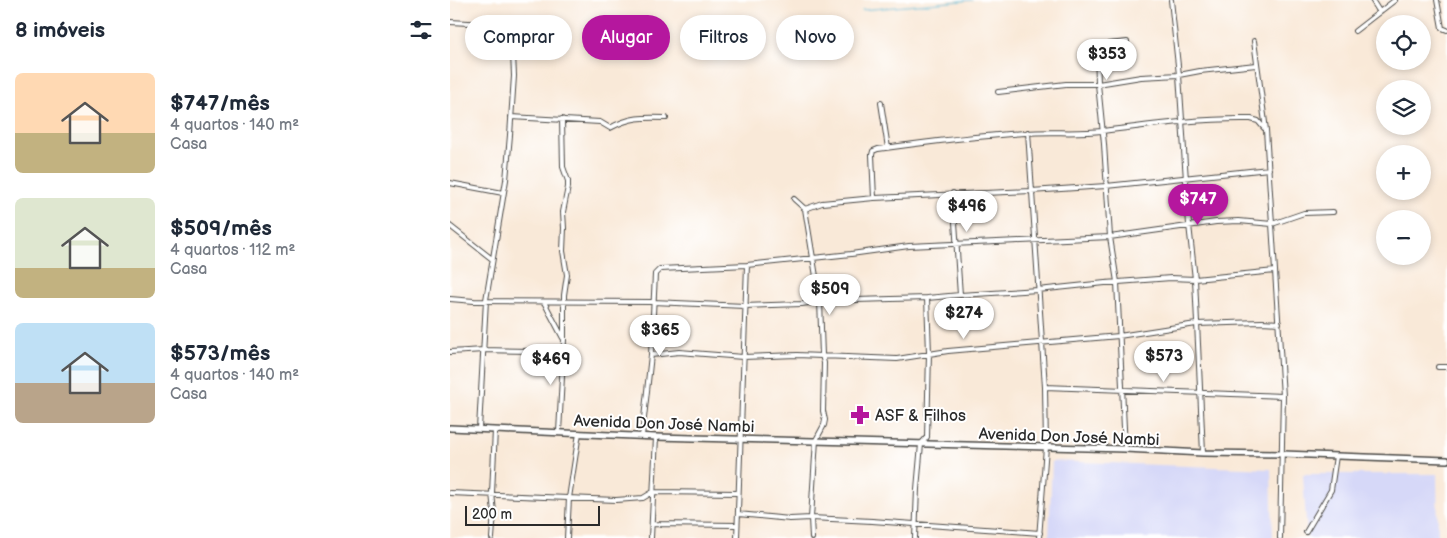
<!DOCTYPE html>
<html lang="pt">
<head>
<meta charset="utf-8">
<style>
	body { margin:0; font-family:"Balsamiq Sans",sans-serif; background:#f6f6f7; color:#1f2937; height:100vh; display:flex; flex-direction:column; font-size:19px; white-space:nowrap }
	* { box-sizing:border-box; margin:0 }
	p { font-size:16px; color:#747a83 }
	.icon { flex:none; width:28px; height:28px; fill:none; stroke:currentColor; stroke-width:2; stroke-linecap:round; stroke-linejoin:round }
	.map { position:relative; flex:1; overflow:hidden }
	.side { display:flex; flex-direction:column; background:#fff; width:450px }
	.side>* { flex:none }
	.banner { position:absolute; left:15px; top:15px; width:475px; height:45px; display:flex; gap:10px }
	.buttons { position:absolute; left:926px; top:15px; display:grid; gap:10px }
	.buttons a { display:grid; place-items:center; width:55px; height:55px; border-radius:50%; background:#fff; box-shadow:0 2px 8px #0003; font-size:25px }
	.scale { position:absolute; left:15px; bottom:12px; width:135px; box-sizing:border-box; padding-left:5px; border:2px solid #2b2b2b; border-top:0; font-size:14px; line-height:18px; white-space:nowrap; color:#2b2b2b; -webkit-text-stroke:4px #fff; paint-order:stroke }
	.price { position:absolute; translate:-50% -42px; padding:0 11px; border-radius:18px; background:#fff; color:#222; font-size:16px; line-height:32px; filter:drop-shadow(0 1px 2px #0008) }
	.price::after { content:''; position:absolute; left:50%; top:30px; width:15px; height:11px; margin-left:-8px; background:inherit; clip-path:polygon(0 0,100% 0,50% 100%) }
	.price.current { background:#b5179e; color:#fff }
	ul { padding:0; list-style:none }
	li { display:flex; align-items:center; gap:15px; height:125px; padding:0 15px }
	li span { display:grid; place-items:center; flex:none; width:140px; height:100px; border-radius:8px; color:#555 }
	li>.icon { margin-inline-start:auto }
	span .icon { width:60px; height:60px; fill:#fffc; stroke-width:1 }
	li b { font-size:21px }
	h2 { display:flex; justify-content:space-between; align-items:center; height:60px; padding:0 15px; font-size:21px }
	.tag { padding:0 18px; border-radius:22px; background:#fff; box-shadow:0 2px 8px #0003; font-size:18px; line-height:45px }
	.tag.current { background:#b5179e; color:#fff }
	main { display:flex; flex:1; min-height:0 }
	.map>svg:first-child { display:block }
</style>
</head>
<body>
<main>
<section class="side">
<h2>8 imóveis<svg class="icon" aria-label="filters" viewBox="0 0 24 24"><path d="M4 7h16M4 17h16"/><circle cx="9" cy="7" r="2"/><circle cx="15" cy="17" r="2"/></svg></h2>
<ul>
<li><span style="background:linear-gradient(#ffd9b3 60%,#c2b280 0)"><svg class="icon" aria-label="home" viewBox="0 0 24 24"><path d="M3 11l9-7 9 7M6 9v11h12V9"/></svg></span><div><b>$747/mês</b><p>4 quartos · 140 m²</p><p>Casa</p></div></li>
<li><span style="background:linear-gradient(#dfe7d0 70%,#c2b280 0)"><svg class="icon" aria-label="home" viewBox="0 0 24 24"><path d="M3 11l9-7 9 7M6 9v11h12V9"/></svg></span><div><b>$509/mês</b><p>4 quartos · 112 m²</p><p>Casa</p></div></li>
<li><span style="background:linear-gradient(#bfe0f5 60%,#b9a48a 0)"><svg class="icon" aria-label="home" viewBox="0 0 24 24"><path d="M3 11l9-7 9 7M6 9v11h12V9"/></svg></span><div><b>$573/mês</b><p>4 quartos · 140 m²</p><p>Casa</p></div></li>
</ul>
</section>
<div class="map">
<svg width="997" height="538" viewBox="0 0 997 538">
	<rect width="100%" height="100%" fill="#fff"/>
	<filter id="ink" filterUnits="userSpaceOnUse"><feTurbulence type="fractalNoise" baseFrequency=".02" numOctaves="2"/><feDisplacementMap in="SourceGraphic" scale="10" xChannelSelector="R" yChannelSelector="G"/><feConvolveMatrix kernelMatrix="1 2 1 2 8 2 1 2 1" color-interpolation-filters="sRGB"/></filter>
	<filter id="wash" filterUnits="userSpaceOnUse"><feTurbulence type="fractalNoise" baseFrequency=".0096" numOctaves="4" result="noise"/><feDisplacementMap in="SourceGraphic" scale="20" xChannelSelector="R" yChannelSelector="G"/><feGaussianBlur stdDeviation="1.12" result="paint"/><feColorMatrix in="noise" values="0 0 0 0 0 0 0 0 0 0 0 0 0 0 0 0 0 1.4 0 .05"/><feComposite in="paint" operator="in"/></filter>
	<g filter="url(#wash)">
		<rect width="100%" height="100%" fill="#f9e9d8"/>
		<path fill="#d6d8f8" d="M 602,461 L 821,469 L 823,538 L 599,538 Z
			M 853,474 L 987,474 L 988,538 L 857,538 Z"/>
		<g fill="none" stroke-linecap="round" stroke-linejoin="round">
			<path stroke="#5bb9d9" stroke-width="1" d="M 412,10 L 522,0"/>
		</g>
	</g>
	<g filter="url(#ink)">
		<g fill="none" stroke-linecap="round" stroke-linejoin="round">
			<g stroke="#4a4845" stroke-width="6">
				<path id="street" d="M 721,0 L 729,75 L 739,225 L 745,279 L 753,453
					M 922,0 L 929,11
					M 987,0 L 992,28 L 997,30
					M 0,22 L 56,25 L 62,31 L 64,76 L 60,135 L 56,180 L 36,300 L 29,429
					M 905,31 L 945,0
					M 804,41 L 816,130 L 833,396 L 830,538
					M 548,92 L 616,84 L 648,84 L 691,77 L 729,75 L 750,71 L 806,65
					M 431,103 L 438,148
					M 61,117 L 150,122 L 160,128 C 180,117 193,117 216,118
					M 578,132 L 595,387 L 596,447 L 589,538
					M 0,183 L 53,193
					M 503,193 L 510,295
					M 424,198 L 422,155 L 423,151 L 428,149 C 477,142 526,136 576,133 C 601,131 627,134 652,131 C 701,125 751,118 801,119 L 808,121 L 814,128
					M 344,199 L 355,209 L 370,301 L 372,355 L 374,363 L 373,411 L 375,420 L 374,425 L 366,440 L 361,518 L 362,538
					M 355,209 L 372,203 L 424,198 L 581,191 L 656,186 L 819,169
					M 0,226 L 42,259
					M 0,299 L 24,301 L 203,302 L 295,306 L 352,304 L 370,301 L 477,298 L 510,295 L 588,290 L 655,283 L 721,278 L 745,279 L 825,271
					M 94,302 L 113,338
					M 0,352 L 34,350 L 80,351 L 103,356 L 112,365
					M 201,355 L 229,352 L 293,357 L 347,355 L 447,359 L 498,351 L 669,336 L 746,324 L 812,322 L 829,323
					M 988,367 L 997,367
					M 595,387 L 833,396
					M 109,432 L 114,340 L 114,295 L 117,275 L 113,251 L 114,228 L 113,212 L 118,187 L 118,181 L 113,167 L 112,119
					M 192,436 L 201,355 L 205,274 L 210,269 L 297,265 L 401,254 L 459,246 L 660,237 L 766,222 L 789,221 L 822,224 L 854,213 L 883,212
					M 675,449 L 667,282 L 660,237 L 654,144 L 648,84 L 647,48 L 649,45 L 677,42
					M 0,493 L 166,500 L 193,498 L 203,492 L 288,493
					M 288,514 L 340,519 L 361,518 L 422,521 L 590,533
					M 202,524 L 287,525
					M 856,532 L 881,490 L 886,456
					M 42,538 L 44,512 L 42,493 L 45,430
					M 117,538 L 119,498 L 129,433
					M 201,538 L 206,437
					M 287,538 L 297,265
					M 465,538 L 467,489 L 471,444 L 477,437 L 479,353 L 477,298"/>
			</g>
			<g stroke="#4a4845" stroke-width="8">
				<path id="secondary" d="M 0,428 L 206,437 L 675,449 L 753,453 L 833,454 L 997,460"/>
			</g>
			<use href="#street" stroke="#fff" stroke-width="4"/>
			<use href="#secondary" stroke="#fff" stroke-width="5"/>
		</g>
	</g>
	<defs>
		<g id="pharmacy-bare" transform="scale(1.5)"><path d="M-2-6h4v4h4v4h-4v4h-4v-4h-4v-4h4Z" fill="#b5179e" stroke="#fff" stroke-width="2.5" paint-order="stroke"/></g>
	</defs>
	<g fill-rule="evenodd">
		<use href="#pharmacy-bare" x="410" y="415"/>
	</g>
	<g text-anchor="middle" stroke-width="4" stroke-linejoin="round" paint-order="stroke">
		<g font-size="16" fill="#2b2b2b" stroke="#fff" text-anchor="start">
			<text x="425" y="421">ASF &amp; Filhos</text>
		</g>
		<g font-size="16" fill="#2b2b2b" stroke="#fff">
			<text transform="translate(214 423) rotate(2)" y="6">Avenida Don José Nambi</text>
			<text transform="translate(619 436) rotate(2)" y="6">Avenida Don José Nambi</text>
		</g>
	</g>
</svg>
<div class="buttons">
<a><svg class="icon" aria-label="locate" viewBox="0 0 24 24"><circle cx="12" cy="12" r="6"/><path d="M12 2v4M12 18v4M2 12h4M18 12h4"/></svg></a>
<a><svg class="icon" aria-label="layers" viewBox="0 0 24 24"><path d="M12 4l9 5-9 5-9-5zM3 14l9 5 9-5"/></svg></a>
<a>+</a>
<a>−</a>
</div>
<div class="scale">200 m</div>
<b class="price" style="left:657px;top:81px">$353</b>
<b class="price current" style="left:748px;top:226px">$747</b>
<b class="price" style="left:517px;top:233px">$496</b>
<b class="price" style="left:380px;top:316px">$509</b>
<b class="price" style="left:514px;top:340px">$274</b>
<b class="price" style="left:210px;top:357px">$365</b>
<b class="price" style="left:714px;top:383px">$573</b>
<b class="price" style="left:101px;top:386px">$469</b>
<div class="banner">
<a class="tag">Comprar</a>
<a class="tag current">Alugar</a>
<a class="tag">Filtros</a>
<a class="tag">Novo</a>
</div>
</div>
</main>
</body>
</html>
